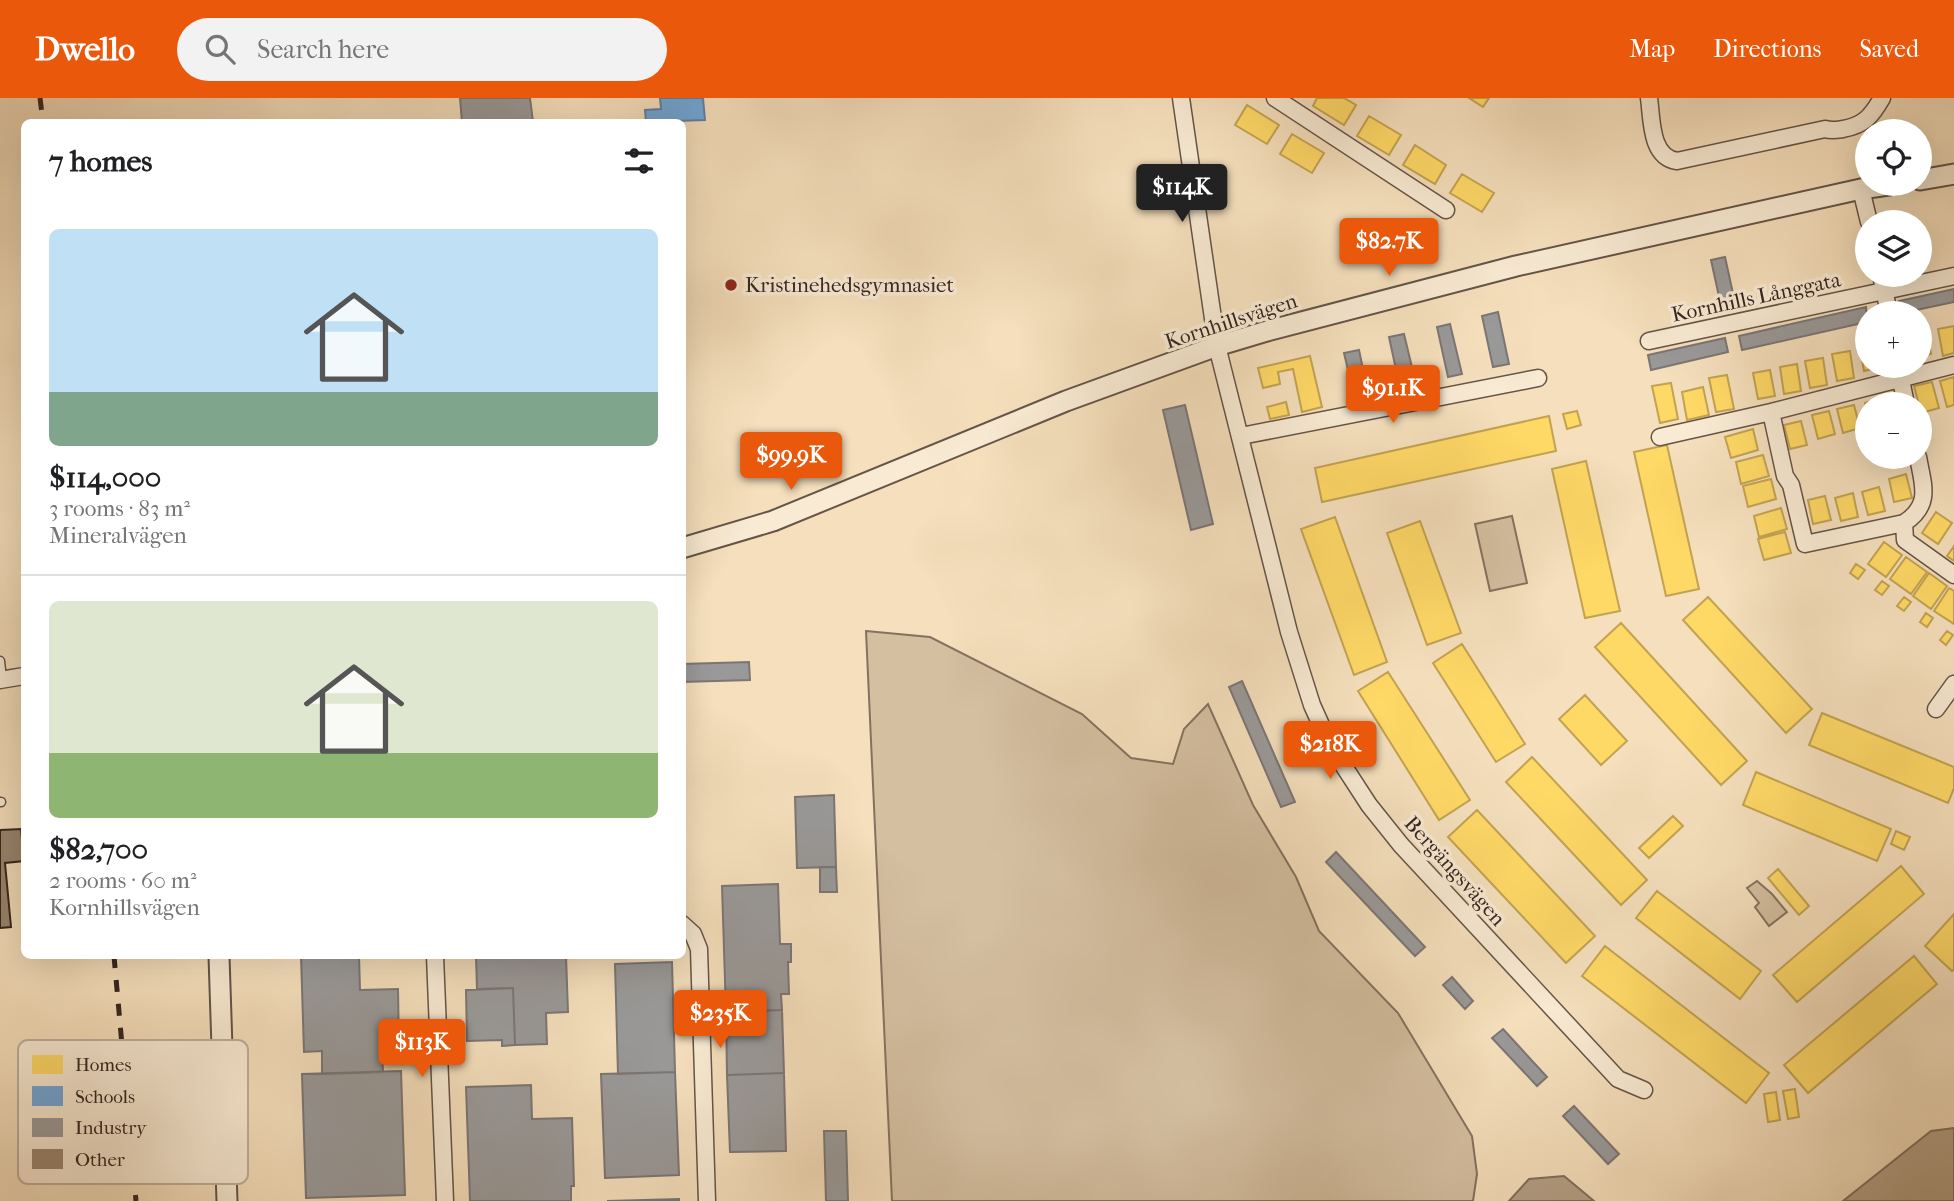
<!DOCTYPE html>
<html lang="en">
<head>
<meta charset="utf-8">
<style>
	body { margin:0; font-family:"IM FELL French Canon",serif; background:#f2f2f2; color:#202124; height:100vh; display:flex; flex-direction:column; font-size:26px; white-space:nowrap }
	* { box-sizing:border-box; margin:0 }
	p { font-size:23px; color:#757577 }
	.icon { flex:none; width:38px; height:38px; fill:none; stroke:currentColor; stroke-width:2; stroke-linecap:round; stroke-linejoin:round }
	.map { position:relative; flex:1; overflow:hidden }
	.panel { position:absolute; left:21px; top:21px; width:665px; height:840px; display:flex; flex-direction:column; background:#fff; border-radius:10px; box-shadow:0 7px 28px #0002 }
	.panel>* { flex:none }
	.controls { position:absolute; left:1855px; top:21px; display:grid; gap:14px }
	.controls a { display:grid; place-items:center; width:77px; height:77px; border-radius:50%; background:#fff; box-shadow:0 7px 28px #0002; font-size:35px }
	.price { position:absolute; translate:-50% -60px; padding:0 16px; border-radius:7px; background:#ea580c; color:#fff; font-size:23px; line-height:46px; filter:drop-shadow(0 2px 4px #0008) }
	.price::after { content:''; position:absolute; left:50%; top:42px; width:21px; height:16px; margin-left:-10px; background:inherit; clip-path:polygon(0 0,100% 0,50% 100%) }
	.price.active { background:#222; color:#fff }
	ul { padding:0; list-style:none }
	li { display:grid; align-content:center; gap:14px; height:371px; padding:0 28px }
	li+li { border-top:2px solid #e0e0e0 }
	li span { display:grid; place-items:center; height:217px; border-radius:10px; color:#555 }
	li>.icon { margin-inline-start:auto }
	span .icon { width:126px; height:126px; fill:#fffc; stroke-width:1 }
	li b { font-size:30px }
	h2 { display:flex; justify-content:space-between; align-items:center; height:84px; padding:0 28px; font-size:30px }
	header { display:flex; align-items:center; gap:42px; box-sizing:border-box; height:98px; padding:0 35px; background:#ea580c; color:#fff }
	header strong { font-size:33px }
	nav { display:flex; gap:38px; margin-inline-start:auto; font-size:24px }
	.search { width:490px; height:63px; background:#f2f2f2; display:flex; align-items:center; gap:18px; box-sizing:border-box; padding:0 24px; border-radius:38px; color:#757577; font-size:26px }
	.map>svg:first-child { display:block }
</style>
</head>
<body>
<header>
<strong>Dwello</strong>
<div class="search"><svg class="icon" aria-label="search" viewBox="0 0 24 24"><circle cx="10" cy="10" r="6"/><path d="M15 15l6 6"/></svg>Search here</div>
<nav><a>Map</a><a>Directions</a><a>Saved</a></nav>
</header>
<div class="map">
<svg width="1954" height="1103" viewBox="0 0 1954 1103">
	<rect width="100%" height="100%" fill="#f5dfbc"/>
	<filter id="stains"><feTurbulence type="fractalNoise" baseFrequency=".00286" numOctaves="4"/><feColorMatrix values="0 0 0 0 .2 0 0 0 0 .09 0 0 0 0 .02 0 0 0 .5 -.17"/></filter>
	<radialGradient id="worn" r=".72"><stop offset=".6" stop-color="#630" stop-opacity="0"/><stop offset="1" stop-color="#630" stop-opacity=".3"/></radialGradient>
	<path fill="#d4bfa1" stroke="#847260" stroke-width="2" d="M 1512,418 L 1527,485 L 1490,493 L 1475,426 Z
		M 866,533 L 930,539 L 1082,616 L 1131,660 L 1173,666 L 1184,631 L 1208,606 L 1253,707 L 1296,779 L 1319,833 L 1398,915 L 1472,1038 L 1477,1076 L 1473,1103 L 892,1103 Z
		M 1757,783 L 1772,796 L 1787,814 L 1769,828 L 1755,809 L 1759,805 L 1747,790 Z"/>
	<path fill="#b4a087" stroke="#816f5e" stroke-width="2" d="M 1954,1030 L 1954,1103 L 1843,1103 L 1931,1033 Z
		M 1564,1078 L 1594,1103 L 1509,1103 L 1529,1081 Z"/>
	<path fill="#ffd966" stroke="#c2a351" stroke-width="2" d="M 1317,0 L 1344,0 L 1356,7 L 1344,27 L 1313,8 Z
		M 1469,0 L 1489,0 L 1483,9 Z
		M 1247,7 L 1279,27 L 1267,46 L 1235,27 Z
		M 1369,18 L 1401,37 L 1389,57 L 1357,38 Z
		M 1292,36 L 1324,55 L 1312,75 L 1280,56 Z
		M 1415,47 L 1446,67 L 1435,86 L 1403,67 Z
		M 1462,76 L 1494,95 L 1482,114 L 1450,95 Z
		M 1954,228 L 1954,255 L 1943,258 L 1938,231 Z
		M 1926,229 L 1931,256 L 1920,258 L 1920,230 Z
		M 1867,244 L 1867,268 L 1881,269 L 1864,273 L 1859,246 Z
		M 1850,253 L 1854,280 L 1837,283 L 1832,256 Z
		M 1310,258 L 1322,309 L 1302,314 L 1293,271 L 1278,274 L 1280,286 L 1263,290 L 1258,270 Z
		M 1823,260 L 1827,287 L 1810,290 L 1805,263 Z
		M 1797,266 L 1801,293 L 1784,296 L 1780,269 Z
		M 1770,272 L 1775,298 L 1758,301 L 1753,275 Z
		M 1727,277 L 1734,311 L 1716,314 L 1709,280 Z
		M 1954,279 L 1954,307 L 1947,309 L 1940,283 Z
		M 1932,284 L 1939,310 L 1921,315 L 1914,288 Z
		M 1671,285 L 1678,321 L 1660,325 L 1652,288 Z
		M 1703,289 L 1709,317 L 1687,322 L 1682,294 Z
		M 1882,300 L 1884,306 L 1867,306 L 1867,315 L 1865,305 Z
		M 1286,304 L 1289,317 L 1270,321 L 1267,309 Z
		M 1854,307 L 1860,330 L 1843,335 L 1837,311 Z
		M 1577,313 L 1581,327 L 1567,331 L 1563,316 Z
		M 1829,313 L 1835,336 L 1818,341 L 1812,317 Z
		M 1549,318 L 1556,353 L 1322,404 L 1315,370 Z
		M 1801,323 L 1807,347 L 1790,351 L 1784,327 Z
		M 1753,331 L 1758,352 L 1731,360 L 1725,339 Z
		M 1667,347 L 1699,491 L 1666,498 L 1634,354 Z
		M 1763,357 L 1769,378 L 1741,386 L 1736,364 Z
		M 1586,363 L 1620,513 L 1585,520 L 1552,371 Z
		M 1906,376 L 1912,400 L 1894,404 L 1889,381 Z
		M 1771,381 L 1776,401 L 1748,409 L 1743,388 Z
		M 1879,389 L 1885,413 L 1868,417 L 1862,394 Z
		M 1853,395 L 1858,419 L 1841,423 L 1835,400 Z
		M 1825,398 L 1831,422 L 1813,426 L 1808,402 Z
		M 1781,410 L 1787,431 L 1759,439 L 1754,418 Z
		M 1936,414 L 1952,425 L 1938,446 L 1922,435 Z
		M 1335,419 L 1387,564 L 1354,577 L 1301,431 Z
		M 1420,423 L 1461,535 L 1427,547 L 1387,435 Z
		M 1785,434 L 1791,455 L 1764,462 L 1758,441 Z
		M 1884,444 L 1902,457 L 1886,479 L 1868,466 Z
		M 1954,448 L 1954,463 L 1947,458 Z
		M 1906,459 L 1927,474 L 1911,496 L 1890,481 Z
		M 1856,466 L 1865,472 L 1858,481 L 1850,475 Z
		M 1929,475 L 1947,488 L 1931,511 L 1913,498 Z
		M 1882,483 L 1889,488 L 1882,497 L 1875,492 Z
		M 1949,490 L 1954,493 L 1954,526 L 1934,513 Z
		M 1708,499 L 1812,611 L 1786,635 L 1683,522 Z
		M 1904,499 L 1911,504 L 1904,513 L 1897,508 Z
		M 1926,515 L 1933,520 L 1927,529 L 1920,524 Z
		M 1621,525 L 1747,663 L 1721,687 L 1595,549 Z
		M 1947,533 L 1953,537 L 1946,547 L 1940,542 Z
		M 1462,546 L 1525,646 L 1496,664 L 1433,565 Z
		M 1388,574 L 1470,702 L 1439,722 L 1358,593 Z
		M 1585,597 L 1627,643 L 1601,667 L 1559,621 Z
		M 1822,615 L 1954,669 L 1954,690 L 1948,705 L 1809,647 Z
		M 1532,659 L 1647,782 L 1621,807 L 1506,684 Z
		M 1756,674 L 1891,731 L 1877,763 L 1743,707 Z
		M 1477,712 L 1595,838 L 1566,865 L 1448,739 Z
		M 1673,718 L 1683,728 L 1649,760 L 1639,750 Z
		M 1896,733 L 1910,739 L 1904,752 L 1891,746 Z
		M 1901,768 L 1924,796 L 1797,904 L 1773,877 Z
		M 1778,771 L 1809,808 L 1799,817 L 1768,780 Z
		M 1657,793 L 1761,873 L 1740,901 L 1636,820 Z
		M 1954,816 L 1954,871 L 1952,873 L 1925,848 Z
		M 1605,848 L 1769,975 L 1746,1005 L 1582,878 Z
		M 1914,858 L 1937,886 L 1808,995 L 1784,967 Z
		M 1795,991 L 1799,1019 L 1788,1021 L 1783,993 Z
		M 1776,994 L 1780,1022 L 1768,1024 L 1764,996 Z"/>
	<path fill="#6fa8dc" stroke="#5e81a4" stroke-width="2" d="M 660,0 L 703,0 L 705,22 L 646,24 L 645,12 L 661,11 Z"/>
	<path fill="#999" stroke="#7b7675" stroke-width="2" d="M 460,0 L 530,0 L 533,24 L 462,24 Z
		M 1725,159 L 1736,209 L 1722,212 L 1711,162 Z
		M 1954,191 L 1954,204 L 1902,215 L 1899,203 Z
		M 1866,209 L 1867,224 L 1742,252 L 1739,238 Z
		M 1498,214 L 1509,266 L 1493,269 L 1482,218 Z
		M 1450,226 L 1462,276 L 1448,279 L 1437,229 Z
		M 1404,236 L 1416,286 L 1400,290 L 1389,239 Z
		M 1725,240 L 1728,254 L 1651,272 L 1648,257 Z
		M 1359,252 L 1368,295 L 1354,298 L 1344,255 Z
		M 1185,307 L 1213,426 L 1191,432 L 1163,312 Z
		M 749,564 L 750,582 L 682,584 L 682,566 Z
		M 1242,583 L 1295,704 L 1281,709 L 1229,589 Z
		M 834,697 L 836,769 L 797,770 L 795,699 Z
		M 1336,754 L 1425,849 L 1415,858 L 1326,764 Z
		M 820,769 L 836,769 L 837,794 L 820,794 Z
		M 778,786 L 780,846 L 791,846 L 791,864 L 788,864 L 789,896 L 781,896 L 782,912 L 726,914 L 722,788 Z
		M 301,858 L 359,858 L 360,892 L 398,891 L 399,951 L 382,951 L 383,974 L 322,976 L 322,953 L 304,954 Z
		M 476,858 L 566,858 L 568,914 L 546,915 L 547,946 L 515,947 L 513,890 L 477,891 Z
		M 672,864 L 675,974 L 618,976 L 615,866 Z
		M 1452,879 L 1473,903 L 1465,911 L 1443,887 Z
		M 513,890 L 515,947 L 502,948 L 502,942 L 467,943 L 466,892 Z
		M 782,912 L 784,975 L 727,977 L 726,914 Z
		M 1503,931 L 1547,979 L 1537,988 L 1492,940 Z
		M 401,973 L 405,1097 L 306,1100 L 302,976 Z
		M 675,974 L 679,1077 L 605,1080 L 601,976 Z
		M 784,975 L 786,1053 L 730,1054 L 727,977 Z
		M 531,987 L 532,1021 L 572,1020 L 574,1088 L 571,1088 L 571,1103 L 470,1103 L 466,989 Z
		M 1574,1008 L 1619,1056 L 1608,1066 L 1563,1018 Z
		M 824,1033 L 846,1033 L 848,1103 L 826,1103 Z
		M 679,1101 L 679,1103 L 607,1103 Z"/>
	<path fill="#998671" stroke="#352520" stroke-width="2" d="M 21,731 L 24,763 L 5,765 L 11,829 L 0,830 L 0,732 Z"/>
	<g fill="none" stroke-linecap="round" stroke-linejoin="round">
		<g stroke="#655447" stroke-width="11">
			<path id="service" d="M 0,563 L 2,581
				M 0,704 L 1,704"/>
		</g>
		<g stroke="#655447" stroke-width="19">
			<path id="minor" d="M 1181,0 L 1217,248 L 1289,534 L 1312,607 L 1330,647 L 1369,707 L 1401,747 L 1618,981 L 1644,992
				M 1275,0 L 1446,112
				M 1649,0 C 1652,21 1650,59 1677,63 L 1825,31 C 1832,33 1836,32 1843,31 C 1864,27 1871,19 1882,0
				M 1861,91 L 1869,124
				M 1881,177 L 1889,215
				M 1649,243 L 1954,178
				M 1898,268 L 1906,306
				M 1771,314 L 1785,378 L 1791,387 L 1805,446 L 1904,425
				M 1241,338 L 1538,280
				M 1660,339 L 1771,314 L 1954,267
				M 1918,359 C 1923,387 1932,407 1904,425 L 1905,442 L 1954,477
				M 0,582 L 24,578
				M 1936,611 L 1954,586
				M 682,826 L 693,836 L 699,851 L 707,1103
				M 435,858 L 445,1103"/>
		</g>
		<g stroke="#655447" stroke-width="23">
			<path id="tertiary" d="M 1920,82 L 1954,76
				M 682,450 L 773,423 L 1066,303 L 1217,248 L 1267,233 L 1516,168 L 1861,91 L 1895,86
				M 219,858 L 227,1103"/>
		</g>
		<use href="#service" stroke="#f8ead3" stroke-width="8"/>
		<use href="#minor" stroke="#f8ead3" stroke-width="16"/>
		<use href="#tertiary" stroke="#f8ead3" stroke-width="19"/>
		<path stroke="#352520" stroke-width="5" stroke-dasharray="12 12" stroke-linecap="butt" d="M 40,0 L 43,24
			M 114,858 L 136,1103"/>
	</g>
	<circle fill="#8f2418" stroke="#f8ead3" stroke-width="2.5" cx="731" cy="187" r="7"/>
	<g text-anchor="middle" stroke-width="7" stroke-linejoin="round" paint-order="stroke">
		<g font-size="21" fill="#352520" stroke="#f8ead3" text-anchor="start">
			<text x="745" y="194">Kristinehedsgymnasiet</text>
		</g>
		<g font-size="21" fill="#352520" stroke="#f8ead3">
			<text transform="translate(1756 199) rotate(-12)" y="7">Kornhills Långgata</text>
			<text transform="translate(1231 223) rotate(-18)" y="7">Kornhillsvägen</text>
			<text transform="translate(1455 773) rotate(48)" y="7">Bergängsvägen</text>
		</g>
	</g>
	<rect x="18" y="942" width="230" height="144" rx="10" fill="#f8ead3" stroke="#beaf9d" stroke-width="2"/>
	<rect x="32" y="957" width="31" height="19" fill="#ffd966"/>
	<rect x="32" y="988" width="31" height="20" fill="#6fa8dc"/>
	<rect x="32" y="1020" width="31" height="19" fill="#999"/>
	<rect x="32" y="1051" width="31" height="20" fill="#998671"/>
	<g font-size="19" fill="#352520">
		<text x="75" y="973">Homes</text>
		<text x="75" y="1005">Schools</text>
		<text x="75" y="1036">Industry</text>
		<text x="75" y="1068">Other</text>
	</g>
	<rect width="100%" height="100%" filter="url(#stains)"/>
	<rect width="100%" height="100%" fill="url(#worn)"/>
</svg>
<div class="controls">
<a><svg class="icon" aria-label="locate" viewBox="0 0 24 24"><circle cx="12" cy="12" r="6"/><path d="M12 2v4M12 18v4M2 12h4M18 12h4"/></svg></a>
<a><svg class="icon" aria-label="layers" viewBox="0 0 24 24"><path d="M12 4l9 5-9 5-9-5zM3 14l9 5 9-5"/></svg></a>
<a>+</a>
<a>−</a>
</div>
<b class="price active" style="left:1182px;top:126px">$114K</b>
<b class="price" style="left:1389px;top:180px">$82.7K</b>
<b class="price" style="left:1393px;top:327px">$91.1K</b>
<b class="price" style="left:791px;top:394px">$99.9K</b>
<b class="price" style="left:1330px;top:683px">$218K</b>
<b class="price" style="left:720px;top:952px">$235K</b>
<b class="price" style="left:422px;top:981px">$113K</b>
<section class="panel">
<h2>7 homes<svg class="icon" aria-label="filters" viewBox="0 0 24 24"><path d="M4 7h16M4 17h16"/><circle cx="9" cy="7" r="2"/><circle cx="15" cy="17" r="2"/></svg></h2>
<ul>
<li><span style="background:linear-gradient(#bfe0f5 75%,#7fa58c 0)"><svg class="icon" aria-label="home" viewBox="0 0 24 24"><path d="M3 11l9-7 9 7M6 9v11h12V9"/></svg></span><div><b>$114,000</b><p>3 rooms · 83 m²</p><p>Mineralvägen</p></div></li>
<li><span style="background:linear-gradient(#dfe7d0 70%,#8fb573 0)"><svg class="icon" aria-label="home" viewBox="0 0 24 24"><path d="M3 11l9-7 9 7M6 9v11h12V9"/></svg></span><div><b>$82,700</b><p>2 rooms · 60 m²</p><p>Kornhillsvägen</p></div></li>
</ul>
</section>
</div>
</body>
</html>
